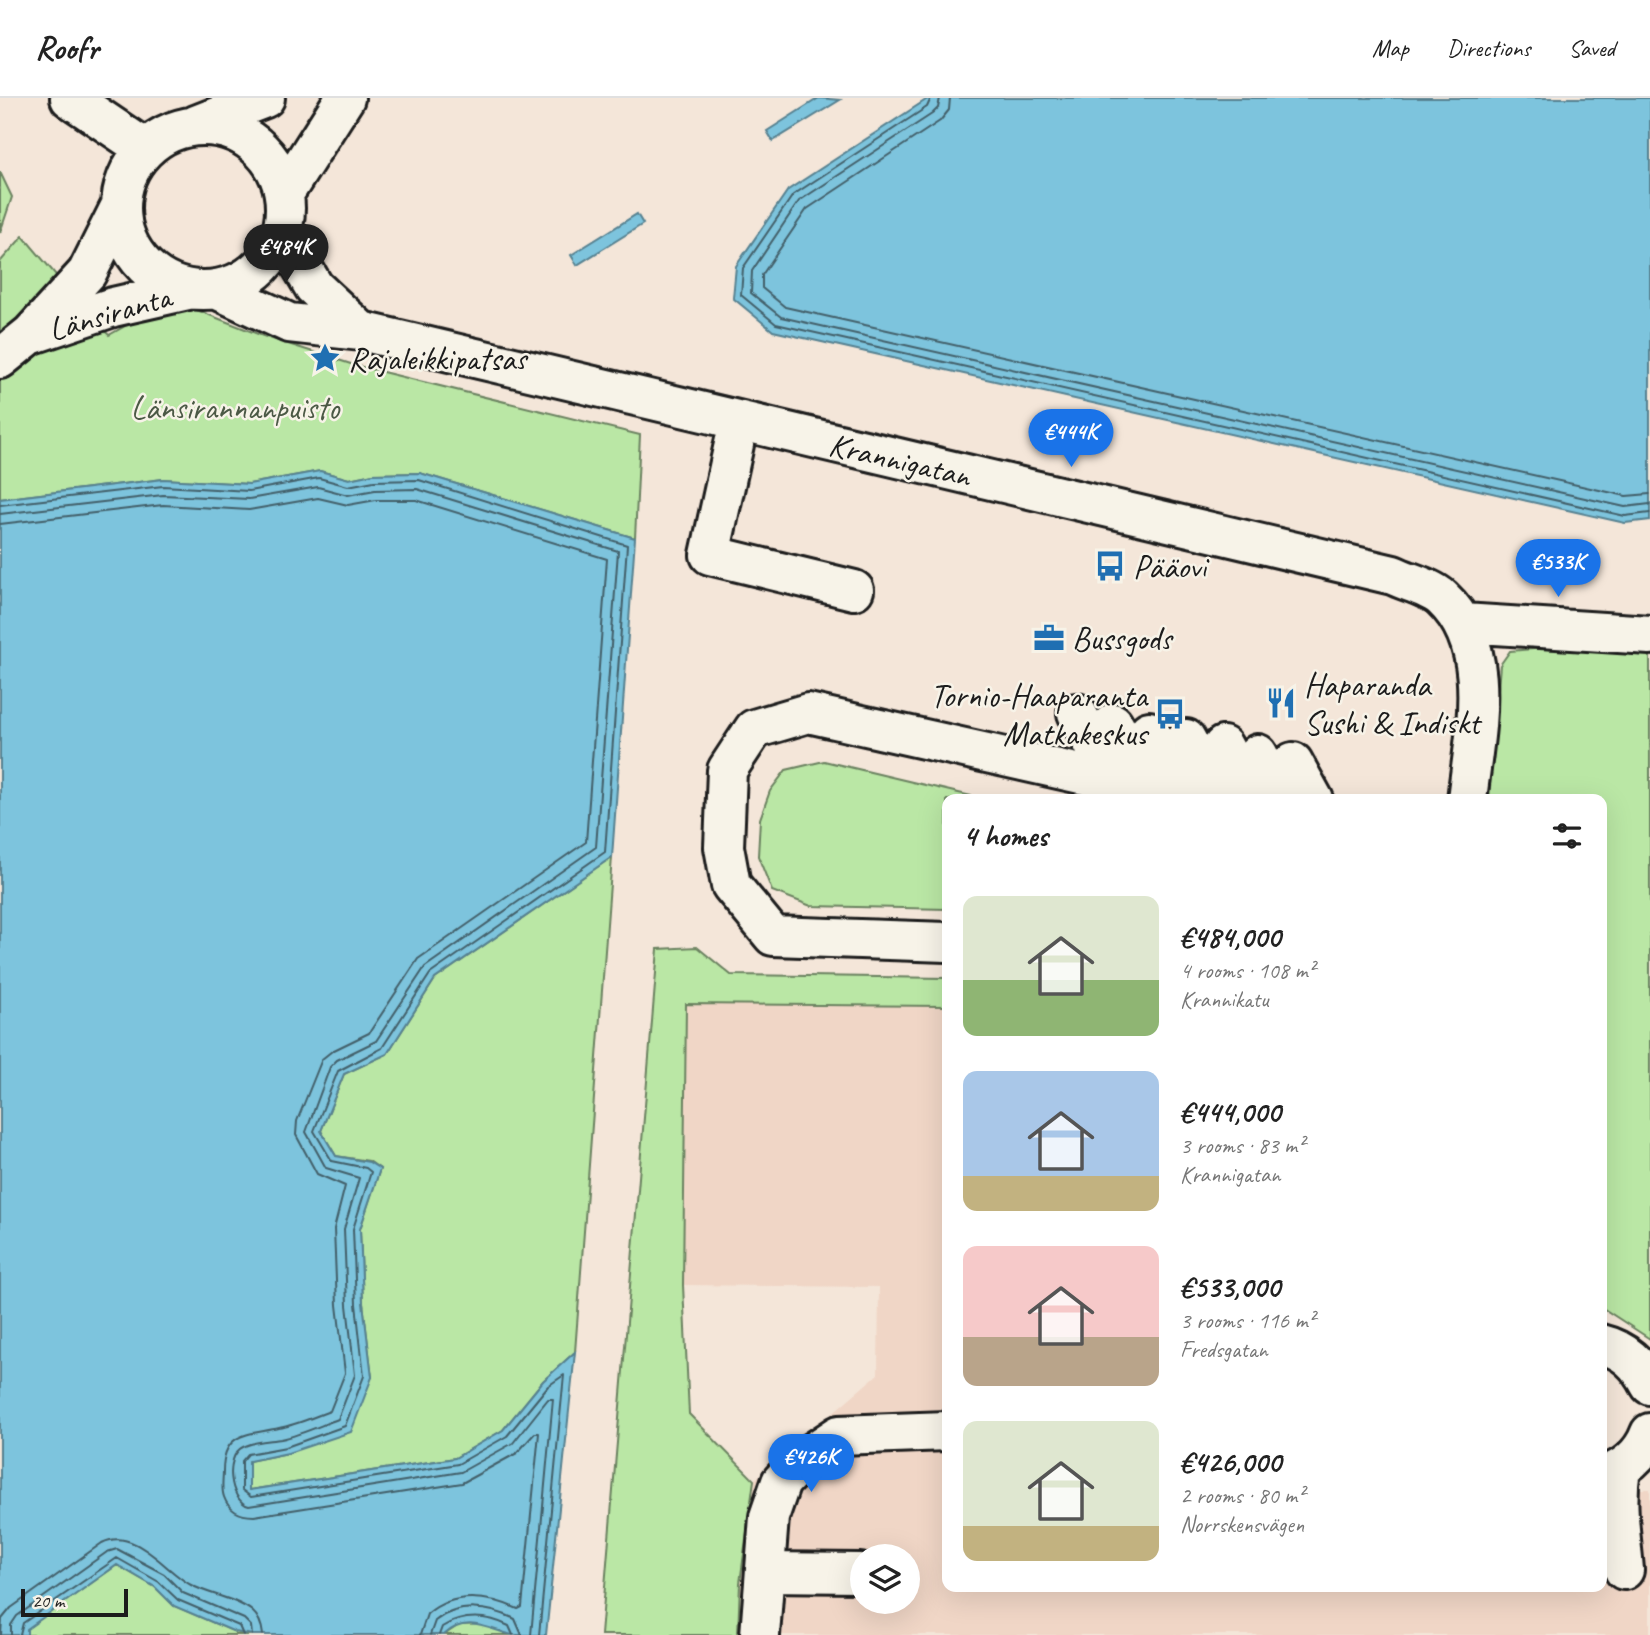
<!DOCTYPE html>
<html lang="en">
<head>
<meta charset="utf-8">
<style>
	body { margin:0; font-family:Caveat,sans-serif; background:#f2f2f2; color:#222; height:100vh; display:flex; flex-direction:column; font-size:26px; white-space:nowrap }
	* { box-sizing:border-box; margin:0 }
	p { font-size:23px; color:#767676 }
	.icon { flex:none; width:38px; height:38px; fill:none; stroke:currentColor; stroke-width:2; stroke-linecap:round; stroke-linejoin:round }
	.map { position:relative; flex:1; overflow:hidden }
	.drawer { position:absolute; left:942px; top:696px; width:665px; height:798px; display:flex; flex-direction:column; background:#fff; border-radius:14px; box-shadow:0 7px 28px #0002 }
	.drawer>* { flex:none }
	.controls { position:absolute; left:850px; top:1446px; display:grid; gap:14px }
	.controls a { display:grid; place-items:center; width:70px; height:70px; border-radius:50%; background:#fff; box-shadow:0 7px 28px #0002; font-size:35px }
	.scale { position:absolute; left:21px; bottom:18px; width:107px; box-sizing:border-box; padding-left:7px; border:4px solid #1c1c1c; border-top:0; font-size:19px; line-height:24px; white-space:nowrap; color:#1c1c1c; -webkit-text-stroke:5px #f7f3e8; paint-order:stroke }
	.price { position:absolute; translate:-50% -60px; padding:0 16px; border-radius:24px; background:#1a73e8; color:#fff; font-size:23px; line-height:46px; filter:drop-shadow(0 2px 4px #0008) }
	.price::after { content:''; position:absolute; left:50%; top:42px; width:21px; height:16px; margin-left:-10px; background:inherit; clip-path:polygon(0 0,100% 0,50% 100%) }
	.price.selected { background:#222; color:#fff }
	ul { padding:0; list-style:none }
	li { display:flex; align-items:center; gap:21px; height:175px; padding:0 21px }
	li span { display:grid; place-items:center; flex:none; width:196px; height:140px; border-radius:14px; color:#555 }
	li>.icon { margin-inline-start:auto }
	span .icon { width:84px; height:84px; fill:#fffc; stroke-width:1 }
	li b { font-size:30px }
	h2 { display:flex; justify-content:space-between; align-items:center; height:84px; padding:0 21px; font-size:30px }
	header { display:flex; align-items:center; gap:42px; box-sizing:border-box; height:98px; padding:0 35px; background:#fff; border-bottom:2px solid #e0e0e0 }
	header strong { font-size:33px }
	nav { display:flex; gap:38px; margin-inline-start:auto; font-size:24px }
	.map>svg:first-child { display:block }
</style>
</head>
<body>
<header>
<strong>Roofr</strong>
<nav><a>Map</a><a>Directions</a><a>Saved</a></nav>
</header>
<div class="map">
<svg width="1650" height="1537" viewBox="0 0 1650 1537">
	<rect width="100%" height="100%" fill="#f4e6d9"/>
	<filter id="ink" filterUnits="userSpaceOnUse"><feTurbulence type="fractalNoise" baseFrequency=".0143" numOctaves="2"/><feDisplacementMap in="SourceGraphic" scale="14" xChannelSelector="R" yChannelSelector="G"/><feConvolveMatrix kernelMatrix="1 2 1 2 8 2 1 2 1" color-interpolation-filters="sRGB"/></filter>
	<g filter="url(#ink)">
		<path fill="#f0d6c6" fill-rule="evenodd" d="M 686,905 L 947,908 L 947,1489 L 1601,1489 L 1601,1391 L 1650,1391 L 1650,1537 L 738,1537 L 740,1485 L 754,1382 L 878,1276 L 879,1189 L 683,1187 ZM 863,1458 L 908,1458 L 908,1503 L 863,1503 Z"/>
		<path fill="#bae7a5" stroke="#6b8260" stroke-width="2" d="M 0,74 L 12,99 L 0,135 Z
			M 23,138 L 61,183 L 0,251 L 0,164 Z
			M 184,207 L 263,238 L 354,267 L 640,337 L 635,440 L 420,375 L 373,376 L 349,381 L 320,373 L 249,386 L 163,381 L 0,401 L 0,269 L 93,222 L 109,237 L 143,218 Z
			M 1533,551 L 1584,551 L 1650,557 L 1650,1241 L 1601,1209 L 1601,702 L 1489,702 L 1500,567 L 1510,553 Z
			M 824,663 L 988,702 L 947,702 L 947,811 L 811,808 L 772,793 L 758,758 L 760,721 L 770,693 L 786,672 Z
			M 612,759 L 575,1254 L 543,1283 L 503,1332 L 455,1360 L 249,1392 L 249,1363 L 288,1355 L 372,1279 L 363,1205 L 360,1131 L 380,1071 L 369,1063 L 336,1058 L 321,1033 L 344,976 L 387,956 L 435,881 Z
			M 697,849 L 731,877 L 947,880 L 947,908 L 686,906 L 683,1187 L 689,1316 L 754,1382 L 740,1485 L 738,1537 L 601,1537 L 658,851 Z
			M 117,1467 L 155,1489 L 174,1508 L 235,1534 L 253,1537 L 27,1537 L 26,1531 Z
			M 487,1526 L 513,1537 L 444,1537 L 459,1527 Z"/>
		<path fill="#7dc4dd" stroke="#568190" stroke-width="2" d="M 819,0 L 840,2 L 773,43 L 767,33 Z
			M 929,0 L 1650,0 L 1650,422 L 1625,425 L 773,233 L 733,200 L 736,168 L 788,92 Z
			M 637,116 L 643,126 L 577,167 L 571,157 Z
			M 320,373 L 349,381 L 373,376 L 420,375 L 635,440 L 612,759 L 435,881 L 387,956 L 344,976 L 321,1033 L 336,1058 L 369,1064 L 380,1071 L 360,1131 L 363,1205 L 372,1279 L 351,1334 L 288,1355 L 249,1363 L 249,1392 L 455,1360 L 503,1332 L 543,1283 L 575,1254 L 546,1537 C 535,1537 522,1537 512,1537 C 489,1531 465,1516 444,1537 L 253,1537 L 235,1534 L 174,1508 L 155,1489 L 117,1467 L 27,1531 L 27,1537 L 0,1537 L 0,401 L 163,381 L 249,386 Z"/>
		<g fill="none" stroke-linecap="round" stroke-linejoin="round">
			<path stroke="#435f69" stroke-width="2" d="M 931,0 L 927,9 L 793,97 L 743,170 L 741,197 L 776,226 L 1625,418 L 1650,415
				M 940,0 L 938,10 L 932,16 L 799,103 L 752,173 L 751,195 L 781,219 L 1625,409 L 1650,406
				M 950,0 L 949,12 L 940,23 L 807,111 L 762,177 L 762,190 L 785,209 L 1626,398 L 1650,396
				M 0,407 L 163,388 L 249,393 L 319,380 L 348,388 L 374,383 L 419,382 L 627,447 L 605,754 L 430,876 L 382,950 L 338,973 L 314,1033 L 332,1063 L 366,1070 L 371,1074 L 353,1131 L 356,1206 L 364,1278 L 345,1328 L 286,1349 L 248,1356 L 242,1363 L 242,1392 L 251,1399 L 458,1366 L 507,1338 L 548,1288 L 564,1277 L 539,1537
				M 0,416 L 163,397 L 249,401 L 318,389 L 348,397 L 375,392 L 417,391 L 618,453 L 596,749 L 425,869 L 376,943 L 337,962 L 330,969 L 306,1034 L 326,1070 L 359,1080 L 344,1131 L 347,1207 L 355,1277 L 338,1321 C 319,1328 300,1337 281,1341 C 269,1343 254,1343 243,1349 C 224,1358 229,1403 249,1408 L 461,1374 L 513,1345 L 548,1301 L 553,1301 L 531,1537
				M 0,426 L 163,407 L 249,412 L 318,400 L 348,407 L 376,402 L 416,402 L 607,461 L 586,744 L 418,861 L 369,935 L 332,953 L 322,961 L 297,1023 L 296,1037 L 317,1076 L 345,1088 L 334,1131 L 337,1207 L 345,1275 L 330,1313 C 313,1319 296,1327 279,1330 C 249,1337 223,1333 223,1373 C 223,1381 221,1391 224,1399 C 229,1413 240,1418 254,1418 L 462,1385 L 517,1355 L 535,1335 L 539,1335 L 522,1509 L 518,1511 C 489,1498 453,1493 427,1516 L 420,1537
				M 1,1537 L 2,1521 L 11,1510 L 102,1445 C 135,1428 166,1474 191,1487 C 210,1497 235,1500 252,1513 C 259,1519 262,1527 263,1537
				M 11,1537 L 11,1527 L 17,1518 L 107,1454 L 117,1451 L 164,1476 L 183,1495 L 244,1521 L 251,1528 L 252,1537
				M 20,1537 L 23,1525 L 117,1460 L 159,1484 L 178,1502 L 239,1528 L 243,1537
				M 430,1537 L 435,1523 C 458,1505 489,1508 515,1521 L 522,1537
				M 439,1537 L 442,1529 C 464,1516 486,1517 509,1528 L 513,1537"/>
			<g stroke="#1c1c1c" stroke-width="44">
				<path id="minor" d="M 70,0 L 144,50
					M 196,27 L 265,0
					M121 110a82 82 0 1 1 164 0a82 82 0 1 1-164 0Z
					M 285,94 L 345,0
					M 282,135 L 314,189 L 361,233
					M 216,191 L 289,225 L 361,233 L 1393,477 C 1407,484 1430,489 1442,500 C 1496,550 1474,637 1467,702
					M 33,236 L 113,209 L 188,192
					M 0,261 L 31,236 L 87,175 L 119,111
					M 739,323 L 710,457 L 854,492
					M 1463,525 L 1650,537
					M 1077,615 L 1113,683
					M 1113,625 L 1149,691
					M 1149,633 L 1186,699
					M 1186,641 L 1220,702
					M 1223,648 L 1252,702
					M 1258,656 L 1282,702
					M 1293,664 L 1314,702
					M 947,844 L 773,838 L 731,787 L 724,749 L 727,672 L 754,631 L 808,615 L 1197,702
					M 1601,1246 C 1625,1252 1639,1266 1650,1287
					M 1621,1370 C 1615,1406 1621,1436 1624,1472
					M 1601,1378 C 1623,1373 1642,1357 1650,1335
					M 765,1474 L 860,1475
					M 760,1537 L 769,1419 L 781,1384 L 803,1361 L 839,1337 L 947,1333"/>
			</g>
			<use href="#minor" stroke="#f7f3e8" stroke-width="38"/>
		</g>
	</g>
	<defs>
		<g id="sight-bare" transform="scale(2.415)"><path d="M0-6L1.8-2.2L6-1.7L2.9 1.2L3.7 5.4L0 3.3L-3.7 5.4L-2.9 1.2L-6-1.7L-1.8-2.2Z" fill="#1f6fb2" stroke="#f7f3e8" stroke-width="2.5" paint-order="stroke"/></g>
		<g id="bus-bare" transform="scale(2.415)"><path d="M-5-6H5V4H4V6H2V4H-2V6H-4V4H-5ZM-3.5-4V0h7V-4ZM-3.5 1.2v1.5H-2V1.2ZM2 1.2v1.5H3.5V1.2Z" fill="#1f6fb2" stroke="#f7f3e8" stroke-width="2.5" paint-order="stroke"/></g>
		<g id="office-bare" transform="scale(2.415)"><path d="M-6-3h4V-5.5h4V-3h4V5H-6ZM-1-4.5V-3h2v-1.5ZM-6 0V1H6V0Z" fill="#1f6fb2" stroke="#f7f3e8" stroke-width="2.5" paint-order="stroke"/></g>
		<g id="restaurant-bare" transform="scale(2.415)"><path d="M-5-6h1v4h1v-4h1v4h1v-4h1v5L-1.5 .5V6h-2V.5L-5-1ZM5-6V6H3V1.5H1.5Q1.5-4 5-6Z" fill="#1f6fb2" stroke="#f7f3e8" stroke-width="2.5" paint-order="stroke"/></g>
	</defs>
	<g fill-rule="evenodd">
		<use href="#sight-bare" x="325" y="260"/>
		<use href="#bus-bare" x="1110" y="468"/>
		<use href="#office-bare" x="1049" y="540"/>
		<use href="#restaurant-bare" x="1281" y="605"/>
		<use href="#bus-bare" x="1170" y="616"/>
	</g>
	<g text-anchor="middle" stroke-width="5" stroke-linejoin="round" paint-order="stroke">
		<g font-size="33" fill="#1c1c1c" stroke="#f7f3e8">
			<text transform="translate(109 214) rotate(-16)" y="12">Länsiranta</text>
			<text transform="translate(900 361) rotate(13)" y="12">Krannigatan</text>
		</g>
		<g font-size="33" fill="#1c1c1c" stroke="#f7f3e8" text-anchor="start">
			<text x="348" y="272">Rajaleikkipatsas</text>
			<text x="1133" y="480">Pääovi</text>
			<text x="1072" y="552">Bussgods</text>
			<text x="1304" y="598">Haparanda<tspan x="1304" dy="38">Sushi &amp; Indiskt</tspan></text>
			<text x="1147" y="609" text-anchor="end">Tornio-Haaparanta<tspan x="1147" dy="38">Matkakeskus</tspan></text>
		</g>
		<g font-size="33" fill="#4b5945" stroke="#f7f3e8">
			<text x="235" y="321">Länsirannanpuisto</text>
		</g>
	</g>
</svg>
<div class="controls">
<a><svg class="icon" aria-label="layers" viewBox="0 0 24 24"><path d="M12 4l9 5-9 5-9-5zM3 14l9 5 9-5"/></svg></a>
</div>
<div class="scale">20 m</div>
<b class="price selected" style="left:286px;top:186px">€484K</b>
<b class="price" style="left:1071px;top:371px">€444K</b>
<b class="price" style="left:1558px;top:501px">€533K</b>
<b class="price" style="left:811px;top:1396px">€426K</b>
<section class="drawer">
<h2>4 homes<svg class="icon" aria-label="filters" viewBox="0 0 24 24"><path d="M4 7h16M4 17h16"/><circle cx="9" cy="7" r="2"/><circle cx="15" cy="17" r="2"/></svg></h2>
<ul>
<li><span style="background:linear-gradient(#dfe7d0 60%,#8fb573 0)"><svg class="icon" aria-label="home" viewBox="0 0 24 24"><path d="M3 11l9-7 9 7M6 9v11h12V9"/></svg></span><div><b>€484,000</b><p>4 rooms · 108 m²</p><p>Krannikatu</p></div></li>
<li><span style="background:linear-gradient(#a9c7e8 75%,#c2b280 0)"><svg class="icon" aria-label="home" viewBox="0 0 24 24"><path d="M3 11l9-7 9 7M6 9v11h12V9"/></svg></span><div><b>€444,000</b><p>3 rooms · 83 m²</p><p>Krannigatan</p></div></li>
<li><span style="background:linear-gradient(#f6c9c9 65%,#b9a48a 0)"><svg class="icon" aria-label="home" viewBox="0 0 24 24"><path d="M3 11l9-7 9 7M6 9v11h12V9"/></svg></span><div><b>€533,000</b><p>3 rooms · 116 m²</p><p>Fredsgatan</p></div></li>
<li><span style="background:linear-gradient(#dfe7d0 75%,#c2b280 0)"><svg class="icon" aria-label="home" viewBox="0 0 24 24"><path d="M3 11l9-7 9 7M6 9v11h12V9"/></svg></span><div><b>€426,000</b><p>2 rooms · 80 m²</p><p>Norrskensvägen</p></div></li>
</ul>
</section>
</div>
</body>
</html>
